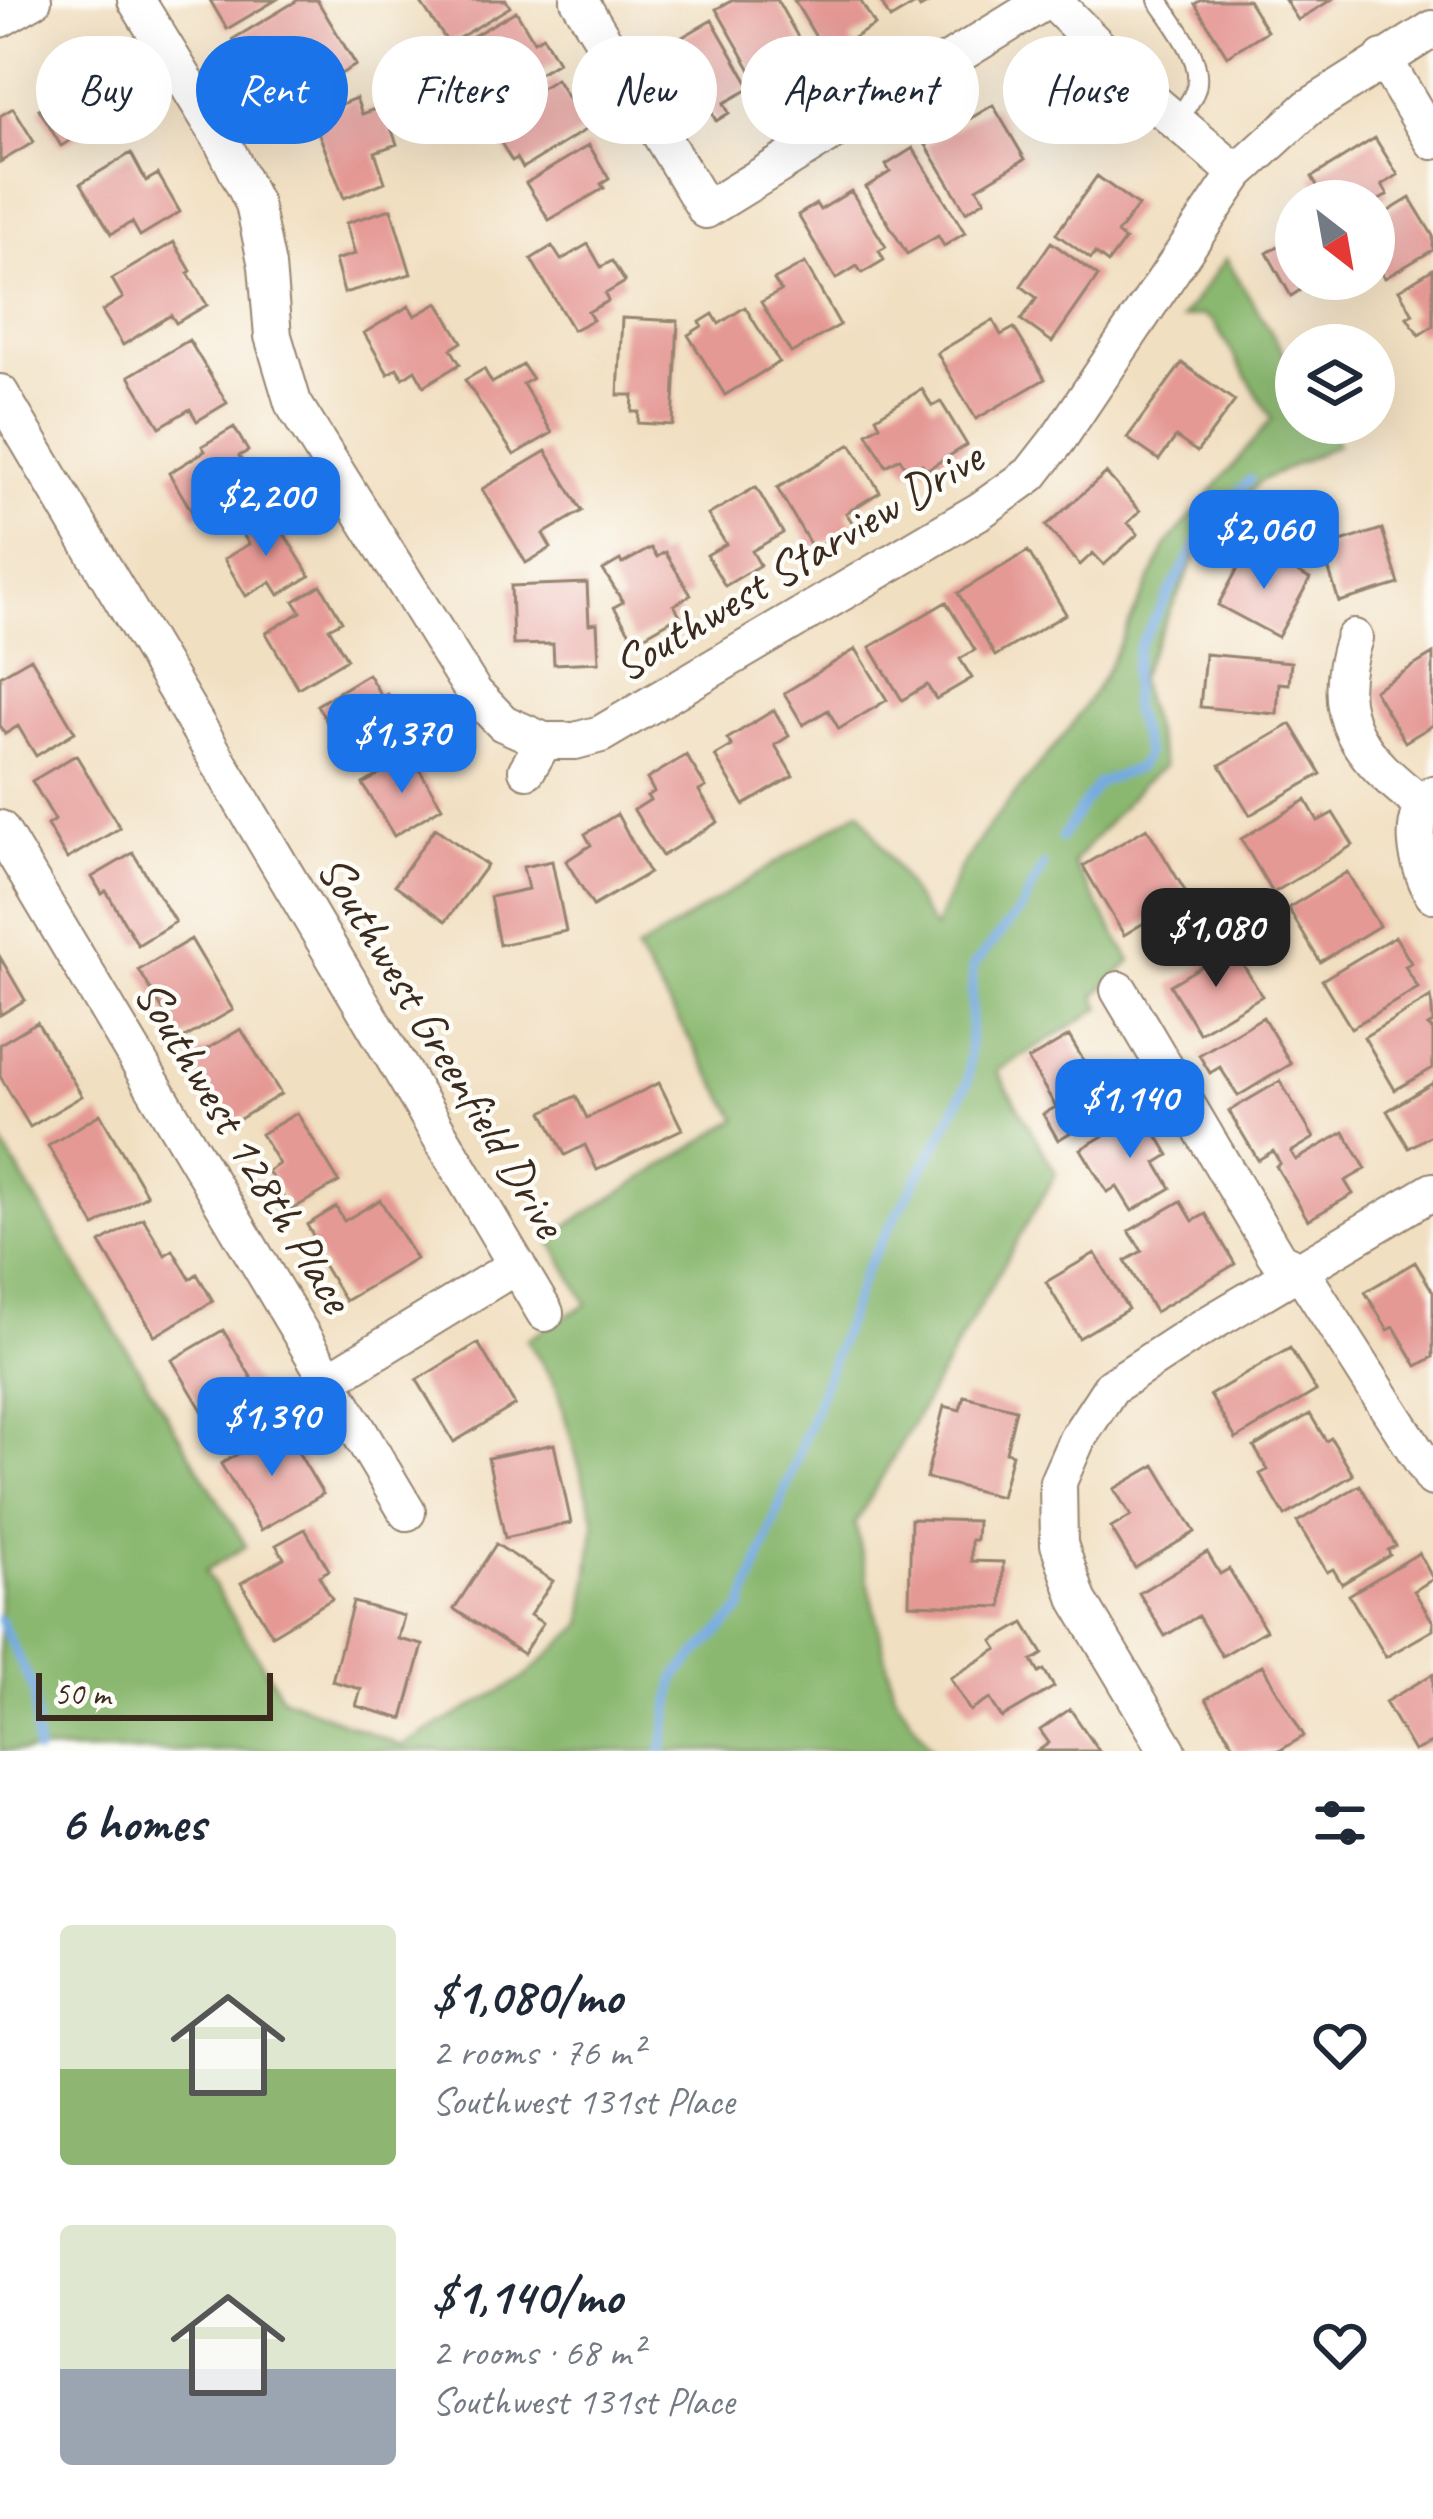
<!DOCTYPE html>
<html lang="en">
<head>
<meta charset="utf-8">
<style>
	body { margin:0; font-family:Caveat,sans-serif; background:#f6f6f7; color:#1f2937; height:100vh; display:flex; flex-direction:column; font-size:45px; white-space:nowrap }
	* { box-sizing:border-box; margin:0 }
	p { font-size:39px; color:#747a83 }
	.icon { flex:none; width:66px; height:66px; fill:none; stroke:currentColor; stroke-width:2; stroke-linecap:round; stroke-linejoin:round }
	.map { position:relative; height:1751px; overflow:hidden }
	.details { display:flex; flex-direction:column; background:#fff; flex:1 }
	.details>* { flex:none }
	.top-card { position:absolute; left:36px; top:36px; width:1362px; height:108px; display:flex; gap:24px }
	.needle { width:78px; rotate:149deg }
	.controls { position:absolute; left:1275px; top:180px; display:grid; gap:24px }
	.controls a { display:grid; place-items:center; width:120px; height:120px; border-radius:50%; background:#fff; box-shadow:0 12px 48px #0002; font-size:60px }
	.scale { position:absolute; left:36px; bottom:30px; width:237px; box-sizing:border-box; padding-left:12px; border:6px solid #3b2a1e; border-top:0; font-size:33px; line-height:42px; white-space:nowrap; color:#3b2a1e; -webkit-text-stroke:9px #fdfcf7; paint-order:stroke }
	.price { position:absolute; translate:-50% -102px; padding:0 27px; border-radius:24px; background:#1a73e8; color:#fff; font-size:39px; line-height:78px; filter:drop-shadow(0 3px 6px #0008) }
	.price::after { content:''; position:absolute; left:50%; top:72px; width:36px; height:27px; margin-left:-18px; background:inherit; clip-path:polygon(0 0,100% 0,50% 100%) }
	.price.selected { background:#222; color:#fff }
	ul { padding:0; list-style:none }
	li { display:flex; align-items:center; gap:36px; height:300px; padding:0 60px }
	li span { display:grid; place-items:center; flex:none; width:336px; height:240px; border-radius:12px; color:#555 }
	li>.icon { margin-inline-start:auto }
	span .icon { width:144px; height:144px; fill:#fffc; stroke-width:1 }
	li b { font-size:51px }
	h2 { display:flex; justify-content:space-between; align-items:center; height:144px; padding:0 60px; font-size:51px }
	.chip { padding:0 42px; border-radius:54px; background:#fff; box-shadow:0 12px 48px #0002; font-size:42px; line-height:108px }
	.chip.selected { background:#1a73e8; color:#fff }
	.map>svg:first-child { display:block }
</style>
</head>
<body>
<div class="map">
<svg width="1433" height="1751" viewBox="0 0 1433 1751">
	<rect width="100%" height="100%" fill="#fdfcf7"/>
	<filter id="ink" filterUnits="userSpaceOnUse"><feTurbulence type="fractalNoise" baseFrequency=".00833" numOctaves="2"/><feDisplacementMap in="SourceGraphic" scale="24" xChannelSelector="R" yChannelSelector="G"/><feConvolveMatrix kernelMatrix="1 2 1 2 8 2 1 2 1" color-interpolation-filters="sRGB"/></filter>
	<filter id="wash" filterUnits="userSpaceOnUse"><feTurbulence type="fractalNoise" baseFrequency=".004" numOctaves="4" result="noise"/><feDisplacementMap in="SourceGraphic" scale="48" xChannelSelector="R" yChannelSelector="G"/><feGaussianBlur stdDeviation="2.7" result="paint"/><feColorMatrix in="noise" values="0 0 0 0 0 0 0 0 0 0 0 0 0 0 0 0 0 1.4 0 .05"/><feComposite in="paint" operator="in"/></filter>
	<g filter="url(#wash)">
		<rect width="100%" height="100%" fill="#f1dfc1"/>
		<path fill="#8ab870" stroke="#627147" stroke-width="3" d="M 1226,258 L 1296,374 L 1296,423 L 1325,423 L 1338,444 L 1259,482 L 1199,550 L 1138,679 L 1164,766 L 1142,784 L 1073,863 L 1131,961 L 1095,996 L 1101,1008 L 997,1071 L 1056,1173 L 855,1524 L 894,1694 L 933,1751 L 0,1751 L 0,1140 L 246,1546 L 205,1571 L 282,1697 L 401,1746 L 524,1678 L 583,1624 L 595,1520 L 556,1386 L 527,1339 L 587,1304 L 549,1237 L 738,1119 L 636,951 L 860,810 L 934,929 L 959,871 L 989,826 L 1069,729 L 1103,678 L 1167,545 L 1272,419 L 1213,321 L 1202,315 L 1182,318 Z"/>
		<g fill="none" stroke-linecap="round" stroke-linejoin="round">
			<path stroke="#76aae3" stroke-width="9" d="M 1061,838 L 1098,783 L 1138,768 L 1146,754 L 1132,706 L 1133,673 L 1139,646 L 1208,524 L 1250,480
				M 0,1620 L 34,1690 L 37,1751
				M 662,1751 L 676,1676 L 742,1609 L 865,1270 L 942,1135 L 968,1081 L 973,966 L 1022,908 L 1043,866"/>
		</g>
		<g id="blocks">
			<path fill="#e59995" d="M 210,0 L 276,0 L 227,29 Z
				M 298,0 L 317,0 L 356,65 L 285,107 L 272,85 L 287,77 L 281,66 L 258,80 L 233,39 Z
				M 424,0 L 506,0 L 510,7 L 449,44 L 420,2 Z
				M 733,0 L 777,0 L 812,62 L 793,73 L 797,80 L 767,98 L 716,9 Z
				M 794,0 L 860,0 L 875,25 L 850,40 L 854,46 L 830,61 Z
				M 880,0 L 934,0 L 920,8 L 917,3 L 890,19 Z
				M 1201,0 L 1248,0 L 1267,31 L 1227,56 L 1195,4 Z
				M 1285,0 L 1331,0 L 1298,20 Z
				M 516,11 L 534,41 L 543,36 L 558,62 L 486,104 L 472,80 L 482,74 L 463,42 Z
				M 712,20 L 751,88 L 724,103 L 729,113 L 716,121 L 712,113 L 696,122 L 676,86 L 664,93 L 644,59 Z
				M 90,59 L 121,111 L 61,146 L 39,109 L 65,94 L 56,80 Z
				M 556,79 L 587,129 L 523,168 L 517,158 L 512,161 L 487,120 Z
				M 356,98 L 362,114 L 383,106 L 397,144 L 375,152 L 385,182 L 344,198 L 312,116 Z
				M 993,105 L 1025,159 L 977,188 L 985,200 L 966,212 L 926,145 Z
				M 13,108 L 34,142 L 0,162 L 0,116 Z
				M 1375,138 L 1398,175 L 1382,185 L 1388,195 L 1374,203 L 1374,201 L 1326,201 L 1312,177 Z
				M 589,145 L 609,179 L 601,184 L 604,188 L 549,220 L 526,183 Z
				M 913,148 L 965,233 L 944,246 L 938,236 L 907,254 L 866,187 L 890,172 L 886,165 Z
				M 131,153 L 146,181 L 158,174 L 180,212 L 140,236 L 132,222 L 111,234 L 81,183 Z
				M 1097,176 L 1138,206 L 1117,234 L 1125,240 L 1108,263 L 1095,253 L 1091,259 L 1056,234 Z
				M 851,191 L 886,247 L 879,251 L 884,260 L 862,273 L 857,266 L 836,279 L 798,215 L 816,204 L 820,210 Z
				M 1410,198 L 1433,236 L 1433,250 L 1385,278 L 1374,260 L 1374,220 Z
				M 391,209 L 411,274 L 344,293 L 335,260 L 355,254 L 346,223 Z
				M 1296,235 L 1296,279 L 1317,279 L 1291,296 L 1267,253 Z
				M 174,242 L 191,271 L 188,273 L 207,305 L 176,323 L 171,315 L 123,345 L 102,311 L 123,298 L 112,279 Z
				M 1051,242 L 1098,276 L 1052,342 L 1021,320 L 1037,298 L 1021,286 Z
				M 588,244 L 601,267 L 612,261 L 625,282 L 605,294 L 608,301 L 588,312 L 593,320 L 573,330 L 531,259 L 552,246 L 561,260 Z
				M 805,263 L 840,325 L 791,353 L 761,302 L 781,291 L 774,280 Z
				M 1433,269 L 1433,326 L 1419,335 L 1407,317 L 1413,314 L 1399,290 Z
				M 438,303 L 462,342 L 451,349 L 460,364 L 424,386 L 415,370 L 403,378 L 397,368 L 388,374 L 364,333 L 409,306 L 415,316 Z
				M 745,307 L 779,362 L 725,395 L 688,335 L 702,326 L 700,322 L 713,314 L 719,324 Z
				M 622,318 L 678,321 L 673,425 L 638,423 L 639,412 L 632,412 L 633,395 L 618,395 Z
				M 993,320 L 1001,335 L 1014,328 L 1045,379 L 976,419 L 937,353 Z
				M 189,340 L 227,403 L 197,421 L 190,409 L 160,427 L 129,376 Z
				M 1182,363 L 1235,401 L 1197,452 L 1176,437 L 1159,460 L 1127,438 Z
				M 523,365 L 532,379 L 523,384 L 552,433 L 514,455 L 465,380 L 484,369 L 492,383 Z
				M 922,389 L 932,406 L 941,402 L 967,445 L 926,470 L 922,464 L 908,472 L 900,458 L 886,466 L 867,433 L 880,425 L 876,417 Z
				M 234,427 L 248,451 L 239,456 L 254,481 L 195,517 L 169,473 L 205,451 L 202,446 Z
				M 851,444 L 880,492 L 846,513 L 854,525 L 813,549 L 777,488 Z
				M 546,451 L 582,511 L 543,534 L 551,548 L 526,563 L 482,489 Z
				M 1106,473 L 1140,511 L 1128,523 L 1138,534 L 1104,565 L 1093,553 L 1080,565 L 1046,526 Z
				M 756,487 L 783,533 L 752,551 L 760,565 L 725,586 L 707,555 L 726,544 L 708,515 Z
				M 271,512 L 310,576 L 279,595 L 271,582 L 246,596 L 224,559 L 249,544 L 240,530 Z
				M 1382,529 L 1399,584 L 1339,602 L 1322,548 Z
				M 1250,546 L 1310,579 L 1278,637 L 1218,605 Z
				M 651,548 L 657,557 L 665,552 L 691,595 L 674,605 L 680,615 L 635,641 L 614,607 L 623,602 L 603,570 L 620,560 L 622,564 Z
				M 1028,551 L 1066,614 L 995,656 L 958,593 Z
				M 587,583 L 589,624 L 597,623 L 599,662 L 554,664 L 553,644 L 513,645 L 511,586 Z
				M 321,585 L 342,621 L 329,628 L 347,659 L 298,688 L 266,633 L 301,612 L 294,601 Z
				M 946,602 L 975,650 L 960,659 L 972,678 L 936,699 L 927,685 L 902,700 L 870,647 Z
				M 856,649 L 887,700 L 839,729 L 828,710 L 803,725 L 784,693 Z
				M 1205,654 L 1291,662 L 1289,684 L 1279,683 L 1277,714 L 1200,707 Z
				M 1433,654 L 1433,725 L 1405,742 L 1374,690 Z
				M 31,658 L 75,732 L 36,756 L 18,726 L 5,734 L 0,726 L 0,676 Z
				M 368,674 L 382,697 L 387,694 L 408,729 L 380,746 L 371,731 L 342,747 L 317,705 Z
				M 774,710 L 789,736 L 775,745 L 793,776 L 744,805 L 715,756 L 732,746 L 727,739 Z
				M 1291,724 L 1321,774 L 1250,815 L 1220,765 Z
				M 76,755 L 120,828 L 67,859 L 47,825 L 55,820 L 32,781 Z
				M 686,755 L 706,787 L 699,791 L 718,822 L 662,856 L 634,810 L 650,800 L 647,796 L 654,792 L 647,779 Z
				M 411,756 L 442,807 L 394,836 L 363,784 Z
				M 1306,800 L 1318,821 L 1333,813 L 1353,845 L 1273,893 L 1241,839 Z
				M 617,814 L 649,873 L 593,906 L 566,861 L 591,845 L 585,834 Z
				M 435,828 L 487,865 L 446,921 L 395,885 Z
				M 1147,828 L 1188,896 L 1124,935 L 1083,866 Z
				M 133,853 L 175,922 L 138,945 L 106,891 L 102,894 L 92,877 Z
				M 552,861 L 566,931 L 499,945 L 490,897 L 528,889 L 523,867 Z
				M 1347,872 L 1379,926 L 1320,962 L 1288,908 Z
				M 1395,936 L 1411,963 L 1405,966 L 1418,988 L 1351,1028 L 1322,980 Z
				M 191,939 L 233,1010 L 181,1040 L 139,970 Z
				M 1233,948 L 1262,996 L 1199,1033 L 1170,985 Z
				M 0,957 L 25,1000 L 0,1015 Z
				M 1431,997 L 1433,1023 L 1428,1026 L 1433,1030 L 1433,1068 L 1395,1090 L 1364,1037 Z
				M 1263,1017 L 1291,1064 L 1238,1096 L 1220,1067 L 1210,1073 L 1199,1055 Z
				M 37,1022 L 82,1096 L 30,1127 L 0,1076 L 0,1044 Z
				M 241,1029 L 281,1094 L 230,1125 L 190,1059 Z
				M 1069,1036 L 1095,1080 L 1106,1073 L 1123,1101 L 1058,1140 L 1043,1114 L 1056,1107 L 1028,1060 Z
				M 1280,1081 L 1314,1138 L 1291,1152 L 1296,1160 L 1344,1132 L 1366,1169 L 1345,1181 L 1353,1194 L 1308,1220 L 1276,1166 L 1280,1163 L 1273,1151 L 1258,1160 L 1229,1111 Z
				M 659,1083 L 682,1129 L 597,1170 L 585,1145 L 565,1155 L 543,1112 L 576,1096 L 587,1118 Z
				M 1433,1083 L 1433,1134 L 1409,1148 L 1387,1111 Z
				M 1143,1112 L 1169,1155 L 1156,1163 L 1171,1188 L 1132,1211 L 1117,1187 L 1107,1192 L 1081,1149 Z
				M 297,1113 L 339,1182 L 291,1210 L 268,1171 L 279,1164 L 261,1134 Z
				M 100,1114 L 147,1195 L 95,1226 L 48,1146 Z
				M 380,1200 L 416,1259 L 345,1301 L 308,1240 L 314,1237 L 307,1225 L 336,1207 L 344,1221 Z
				M 1181,1201 L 1193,1221 L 1206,1214 L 1235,1264 L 1155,1312 L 1125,1261 L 1142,1251 L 1129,1231 Z
				M 143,1218 L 165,1255 L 173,1250 L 190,1279 L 197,1274 L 213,1301 L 155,1336 L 100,1243 Z
				M 1095,1253 L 1128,1309 L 1079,1338 L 1046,1282 Z
				M 1415,1262 L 1433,1292 L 1433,1357 L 1417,1366 L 1394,1327 L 1388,1330 L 1365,1292 Z
				M 223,1330 L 269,1407 L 218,1437 L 172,1360 Z
				M 478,1343 L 515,1405 L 454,1442 L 417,1380 Z
				M 1290,1348 L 1316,1391 L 1236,1439 L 1210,1395 Z
				M 964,1396 L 1016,1409 L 1006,1452 L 1012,1454 L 1001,1497 L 926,1478 L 944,1406 L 960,1410 Z
				M 1310,1414 L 1326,1441 L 1331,1438 L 1353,1475 L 1285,1516 L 1260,1474 L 1268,1470 L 1254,1447 Z
				M 283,1427 L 323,1494 L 261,1530 L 221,1464 Z
				M 554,1444 L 571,1523 L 505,1538 L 488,1458 Z
				M 1155,1465 L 1195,1532 L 1135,1568 L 1111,1528 L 1131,1516 L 1114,1489 Z
				M 1360,1485 L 1396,1546 L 1388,1550 L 1390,1555 L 1342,1584 L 1333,1569 L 1327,1572 L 1297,1522 Z
				M 911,1519 L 977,1521 L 976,1540 L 971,1540 L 971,1561 L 1003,1562 L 1002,1607 L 909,1604 Z
				M 305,1529 L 329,1570 L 319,1576 L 332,1599 L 272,1635 L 241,1583 L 284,1558 L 276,1545 Z
				M 496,1544 L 553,1581 L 530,1615 L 543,1623 L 523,1654 L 454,1609 Z
				M 1207,1552 L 1220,1574 L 1229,1569 L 1266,1630 L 1222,1656 L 1198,1616 L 1165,1636 L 1139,1593 Z
				M 1419,1553 L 1433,1579 L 1414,1591 L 1433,1622 L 1433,1630 L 1386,1657 L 1349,1595 Z
				M 353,1602 L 404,1616 L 398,1639 L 423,1645 L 403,1719 L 356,1706 L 361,1689 L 332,1681 Z
				M 1024,1623 L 1043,1654 L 1032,1661 L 1039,1673 L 1044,1670 L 1054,1687 L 1002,1718 L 990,1699 L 970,1711 L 950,1678 L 998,1649 L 993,1641 Z
				M 1262,1665 L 1304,1736 L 1279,1751 L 1237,1751 L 1206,1699 Z
				M 1433,1674 L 1433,1742 L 1414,1751 L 1385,1702 Z
				M 1070,1709 L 1099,1751 L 1038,1751 L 1049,1743 L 1040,1730 Z"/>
		</g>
	</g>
	<g filter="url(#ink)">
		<use href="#blocks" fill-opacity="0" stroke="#968470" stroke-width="3"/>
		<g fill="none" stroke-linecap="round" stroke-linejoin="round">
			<g stroke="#968470" stroke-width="22">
				<path id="lane" d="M 1158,0 C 1173,23 1204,59 1196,88 C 1193,100 1182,112 1176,122"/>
			</g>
			<g stroke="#968470" stroke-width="40">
				<path id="street" d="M 136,0 L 221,139 L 254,204 L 267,266 L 273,336 L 293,403 L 474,693 L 503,723 L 544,741
					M 579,0 L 706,210 L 1047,0
					M 1052,0 L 1151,100 L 1237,173
					M 0,19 L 33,0
					M 1383,58 L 1433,141
					M 0,393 L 545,1313
					M 1354,638 C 1326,719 1361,757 1423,805
					M 527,770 L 544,741 L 575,741 L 601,734 L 981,510 L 1031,474 L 1059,438 L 1237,173 L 1308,108 L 1433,29
					M 1433,794 C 1406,822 1417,863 1433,894
					M 0,829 L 407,1512
					M 1119,990 L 1275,1254 L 1280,1261 L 1300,1270 L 1433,1478
					M 329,1380 L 517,1265
					M 1168,1751 L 1078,1600 L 1059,1544 L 1058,1482 L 1077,1439 L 1111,1387 L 1192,1334 L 1433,1191"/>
			</g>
			<use href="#lane" stroke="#fff" stroke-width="18"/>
			<use href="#street" stroke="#fff" stroke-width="36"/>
		</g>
	</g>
	<g text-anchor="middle" stroke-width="9" stroke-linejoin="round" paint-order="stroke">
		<g font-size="48" fill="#3b2a1e" stroke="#fdfcf7">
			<text transform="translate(797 560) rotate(-31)" y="17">Southwest Starview Drive</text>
			<text transform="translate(443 1045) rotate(59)" y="17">Southwest Greenfield Drive</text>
			<text transform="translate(245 1145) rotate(59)" y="17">Southwest 128th Place</text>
		</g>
	</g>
</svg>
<div class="controls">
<a><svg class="needle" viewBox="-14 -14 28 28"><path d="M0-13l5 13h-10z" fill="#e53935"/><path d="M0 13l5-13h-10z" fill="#747a83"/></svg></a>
<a><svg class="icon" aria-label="layers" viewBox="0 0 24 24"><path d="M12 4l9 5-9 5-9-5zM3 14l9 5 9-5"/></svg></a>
</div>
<div class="scale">50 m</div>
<b class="price" style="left:266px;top:559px">$2,200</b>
<b class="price" style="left:1264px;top:592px">$2,060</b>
<b class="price" style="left:402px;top:796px">$1,370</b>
<b class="price selected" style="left:1216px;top:990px">$1,080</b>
<b class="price" style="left:1130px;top:1161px">$1,140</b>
<b class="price" style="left:272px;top:1479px">$1,390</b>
<div class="top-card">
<a class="chip">Buy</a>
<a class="chip selected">Rent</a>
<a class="chip">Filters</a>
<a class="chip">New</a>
<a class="chip">Apartment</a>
<a class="chip">House</a>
</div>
</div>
<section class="details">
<h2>6 homes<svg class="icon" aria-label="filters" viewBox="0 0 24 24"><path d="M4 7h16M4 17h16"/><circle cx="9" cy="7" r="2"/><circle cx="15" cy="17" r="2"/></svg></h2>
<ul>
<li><span style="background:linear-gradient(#dfe7d0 60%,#8fb573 0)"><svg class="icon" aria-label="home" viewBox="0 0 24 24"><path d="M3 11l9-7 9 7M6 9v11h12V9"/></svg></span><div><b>$1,080/mo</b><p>2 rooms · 76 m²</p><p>Southwest 131st Place</p></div><svg class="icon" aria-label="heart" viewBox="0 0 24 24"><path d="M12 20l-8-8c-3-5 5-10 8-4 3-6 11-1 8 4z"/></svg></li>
<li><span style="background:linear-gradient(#dfe7d0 60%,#9aa5b1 0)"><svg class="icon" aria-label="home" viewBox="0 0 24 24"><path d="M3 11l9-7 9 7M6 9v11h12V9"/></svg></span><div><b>$1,140/mo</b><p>2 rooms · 68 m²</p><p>Southwest 131st Place</p></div><svg class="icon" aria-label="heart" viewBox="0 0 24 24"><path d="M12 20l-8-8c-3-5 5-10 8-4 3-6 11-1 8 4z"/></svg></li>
</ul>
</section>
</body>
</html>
